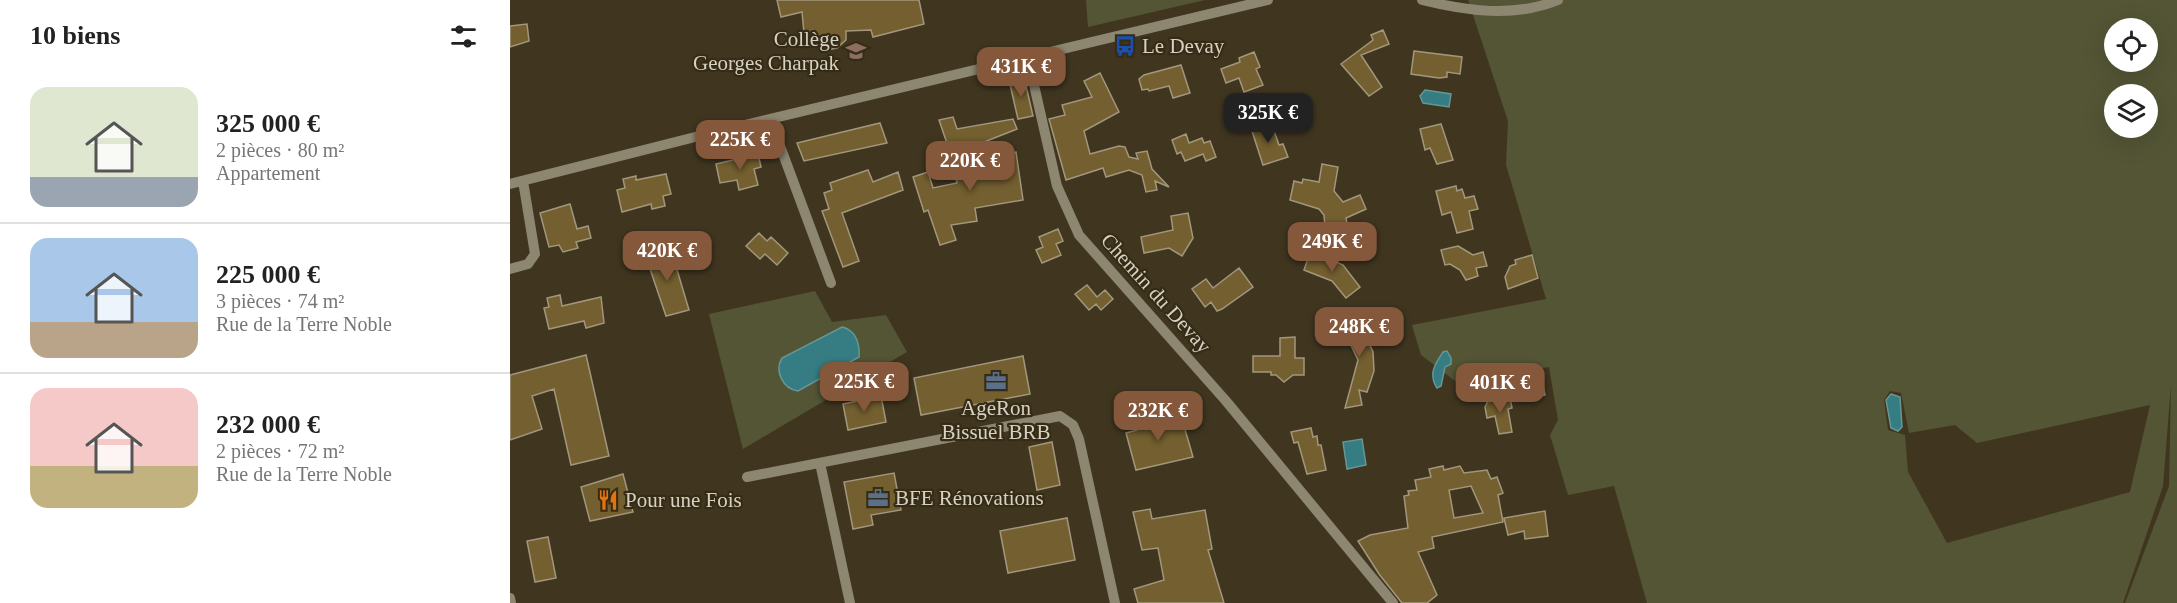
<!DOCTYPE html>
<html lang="fr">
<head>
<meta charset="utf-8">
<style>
	body { margin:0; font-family:"Times New Roman",serif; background:#f6f6f6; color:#222; height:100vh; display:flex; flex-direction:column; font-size:22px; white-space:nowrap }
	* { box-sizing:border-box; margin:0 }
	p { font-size:20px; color:#767676 }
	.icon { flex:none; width:33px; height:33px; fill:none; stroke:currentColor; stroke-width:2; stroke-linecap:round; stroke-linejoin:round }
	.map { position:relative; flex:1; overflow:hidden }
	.side { display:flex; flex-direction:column; background:#fff; width:510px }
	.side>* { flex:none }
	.buttons { position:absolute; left:1594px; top:18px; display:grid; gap:12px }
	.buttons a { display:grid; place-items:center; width:54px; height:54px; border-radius:50%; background:#fff; box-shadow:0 6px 24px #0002; font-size:30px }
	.price { position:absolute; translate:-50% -51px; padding:0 14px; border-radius:12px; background:#85583b; color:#fff; font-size:20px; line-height:39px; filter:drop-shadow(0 2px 3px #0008) }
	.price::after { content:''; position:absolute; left:50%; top:36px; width:18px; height:14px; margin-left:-9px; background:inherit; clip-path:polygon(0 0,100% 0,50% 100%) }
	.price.current { background:#222; color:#fff }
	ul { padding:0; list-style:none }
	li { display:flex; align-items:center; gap:18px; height:150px; padding:0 30px }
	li+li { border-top:2px solid #e0e0e0 }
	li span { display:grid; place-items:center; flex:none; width:168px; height:120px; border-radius:18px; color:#555 }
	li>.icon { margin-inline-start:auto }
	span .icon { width:72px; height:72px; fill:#fffc; stroke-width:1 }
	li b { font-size:26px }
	h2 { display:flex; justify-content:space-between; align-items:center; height:72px; padding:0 30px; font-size:26px }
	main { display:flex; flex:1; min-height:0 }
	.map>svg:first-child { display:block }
</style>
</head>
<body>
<main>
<section class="side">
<h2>10 biens<svg class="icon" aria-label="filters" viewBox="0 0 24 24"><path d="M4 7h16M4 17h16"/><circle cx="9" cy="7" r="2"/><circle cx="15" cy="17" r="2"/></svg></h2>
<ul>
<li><span style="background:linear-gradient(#dfe7d0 75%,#9aa5b1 0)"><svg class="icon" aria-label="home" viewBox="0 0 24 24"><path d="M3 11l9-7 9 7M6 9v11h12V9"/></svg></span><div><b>325 000 €</b><p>2 pièces · 80 m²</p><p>Appartement</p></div></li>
<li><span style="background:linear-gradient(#a9c7e8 70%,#b9a48a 0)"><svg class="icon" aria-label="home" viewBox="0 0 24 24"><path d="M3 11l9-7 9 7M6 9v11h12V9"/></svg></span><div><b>225 000 €</b><p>3 pièces · 74 m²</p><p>Rue de la Terre Noble</p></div></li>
<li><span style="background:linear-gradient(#f6c9c9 65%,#c2b280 0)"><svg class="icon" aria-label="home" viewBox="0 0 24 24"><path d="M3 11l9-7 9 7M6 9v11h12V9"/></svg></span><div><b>232 000 €</b><p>2 pièces · 72 m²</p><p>Rue de la Terre Noble</p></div></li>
</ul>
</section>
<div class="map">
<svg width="1667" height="603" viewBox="0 0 1667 603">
	<rect width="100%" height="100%" fill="#403620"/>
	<path fill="#535535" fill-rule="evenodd" d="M 576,0 L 695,0 L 578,27 Z
		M 958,0 L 1667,0 L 1667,603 L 1615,603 L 1659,486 L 1661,385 L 1653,486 L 1613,603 L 1137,603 L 1104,486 L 1058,495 L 1040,435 L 1048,420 L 1039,367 L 949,384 L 911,355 L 902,325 L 1036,299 L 996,165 L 998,121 ZM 1605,28 L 1638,28 L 1638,62 L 1605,62 ZM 1605,94 L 1638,94 L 1638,128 L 1605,128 ZM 1380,391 L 1391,393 L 1399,433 L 1445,425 L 1467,443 L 1640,405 L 1620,492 L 1437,543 L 1398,472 L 1395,435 L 1378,430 L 1374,400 Z
		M 305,291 L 322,322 L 376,315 L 397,352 L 233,449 L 199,314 Z"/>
	<path fill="#367d83" stroke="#669696" stroke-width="1.5" d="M 915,90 L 941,94 L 939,107 L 913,103 L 910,96 Z
		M 332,327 C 346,330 350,344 349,357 L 288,391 C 273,389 264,371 272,358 Z
		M 937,351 L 941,358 L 941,364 L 935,367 L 931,386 L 927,388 C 918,374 925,364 933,352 Z
		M 1381,394 L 1390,397 L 1392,427 L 1388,431 L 1381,428 L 1376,400 Z
		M 852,439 L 856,465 L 837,469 L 833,442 Z"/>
	<path fill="#735f2f" stroke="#a2977d" stroke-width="1.5" fill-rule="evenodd" d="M 267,0 L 409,0 L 414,24 L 363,37 L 361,30 L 336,31 L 336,40 L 327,48 L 317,50 L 308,45 L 303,30 L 294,33 L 292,12 L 271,17 Z
		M 17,24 L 19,41 L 0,47 L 0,26 Z
		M 873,30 L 879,44 L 851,55 L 872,87 L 859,96 L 831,64 L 863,40 L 861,35 Z
		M 904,51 L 952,57 L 950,74 L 937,72 L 937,77 L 929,78 L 901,74 Z
		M 744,52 L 750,67 L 746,69 L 753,85 L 734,92 L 729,78 L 716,83 L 711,69 L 730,62 L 729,58 Z
		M 671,65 L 680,93 L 663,98 L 659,86 L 639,91 L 638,89 L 632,90 L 629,79 L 634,75 Z
		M 590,73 L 609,112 L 574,131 L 580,154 L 609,146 L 615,147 L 619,157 L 628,159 L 626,153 L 637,151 L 642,169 L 659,187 L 645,181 L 647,190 L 636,192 L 632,175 L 619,170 L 596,177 L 593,168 L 556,180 L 539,119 L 555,115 L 552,105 L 582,97 L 574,81 Z
		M 514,77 L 523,116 L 508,119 L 499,80 Z
		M 443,117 L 447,129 L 503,119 L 507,129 L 441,155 L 429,120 Z
		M 761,122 L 769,145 L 773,144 L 778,157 L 753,165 L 741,128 Z
		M 370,123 L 377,143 L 294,161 L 287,143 Z
		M 931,124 L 943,160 L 927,164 L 920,148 L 915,150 L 910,129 Z
		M 676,134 L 679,143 L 692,138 L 694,143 L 700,141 L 706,157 L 696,161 L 693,154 L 675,161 L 671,152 L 667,154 L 662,140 Z
		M 506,152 L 513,200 L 465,208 L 467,221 L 441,225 L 446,240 L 430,245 L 418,210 L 414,212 L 403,177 L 418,172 L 423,188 L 447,183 L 443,162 Z
		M 248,154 L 251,167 L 244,169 L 248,185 L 229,190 L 227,180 L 210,183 L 206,164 Z
		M 812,164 L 828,167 L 824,191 L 833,202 L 850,195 L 856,209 L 836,218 L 837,224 L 815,227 L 814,215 L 809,209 L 780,200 L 784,181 L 792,183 L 793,179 L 809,182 Z
		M 358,170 L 363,182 L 388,172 L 393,190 L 332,213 L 349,261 L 333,267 L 312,211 L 319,209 L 314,193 L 322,190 L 320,183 Z
		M 156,174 L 161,194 L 153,196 L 155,206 L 142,209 L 141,204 L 112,212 L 107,190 L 115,188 L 113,179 L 126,176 L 126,180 Z
		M 946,186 L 947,191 L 952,189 L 955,198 L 964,196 L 968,209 L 959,211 L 963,229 L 947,233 L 941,212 L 932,215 L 926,191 Z
		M 60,204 L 67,229 L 78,226 L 81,238 L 66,242 L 68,248 L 53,252 L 49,245 L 39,247 L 30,213 Z
		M 678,213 L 683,238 L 672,256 L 659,248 L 634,253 L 631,237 L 663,230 L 661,216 Z
		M 548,229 L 553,241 L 546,244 L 551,255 L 532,263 L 526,250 L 533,247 L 529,237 Z
		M 249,233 L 257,241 L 261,237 L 278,253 L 267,265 L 255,254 L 250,259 L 236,246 Z
		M 948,246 L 963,255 L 973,252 L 977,266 L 966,268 L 968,276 L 956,280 L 950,270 L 940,264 L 935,265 L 931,250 Z
		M 156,248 L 158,257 L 163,256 L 179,310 L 156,316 L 135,254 Z
		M 801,250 L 833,265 L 850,287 L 836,298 L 822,281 L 794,270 Z
		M 1022,255 L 1028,278 L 998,289 L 995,277 L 1000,266 L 1006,264 L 1005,260 Z
		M 729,268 L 743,287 L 712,309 L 707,311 L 701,302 L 695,307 L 682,289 L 696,279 L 703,288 Z
		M 577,285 L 587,297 L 595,290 L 603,299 L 591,310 L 586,304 L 579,310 L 565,294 Z
		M 50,295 L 52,306 L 91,297 L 94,323 L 76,328 L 74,321 L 39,329 L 34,308 L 39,307 L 37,298 Z
		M 849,309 L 852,338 L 857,339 L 863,352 L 864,371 L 857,392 L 849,390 L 852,405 L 835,408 L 848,360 L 836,335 L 833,311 Z
		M 785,337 L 785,358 L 794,358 L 794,375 L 783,375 L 774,382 L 766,375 L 761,375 L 761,372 L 743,372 L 743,356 L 770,356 L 770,338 Z
		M 76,355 L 99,456 L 61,465 L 44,389 L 22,396 L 32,429 L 0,440 L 0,375 Z
		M 513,356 L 520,394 L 411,415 L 404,378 Z
		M 1032,380 L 1035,395 L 1018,399 L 1015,384 Z
		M 371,396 L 376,422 L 338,430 L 333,404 Z
		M 1000,397 L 1002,408 L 998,409 L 1002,432 L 989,434 L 985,416 L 977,418 L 975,407 L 978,401 Z
		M 649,414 L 652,424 L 672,419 L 683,457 L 626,470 L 616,433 L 627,430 L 625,421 Z
		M 801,428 L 803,437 L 807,436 L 808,445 L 811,445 L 816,470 L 797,474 L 788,442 L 784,443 L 781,432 Z
		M 542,442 L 550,485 L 527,490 L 519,447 Z
		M 933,466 L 934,470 L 950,466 L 954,473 L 977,470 L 981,479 L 987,477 L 993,493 L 988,495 L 993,522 L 922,537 L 924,548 L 908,552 L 927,595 L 917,603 L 892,603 L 869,574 L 848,541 L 860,535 L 898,528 L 894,496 L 899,495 L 898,491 L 907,490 L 905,480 L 921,477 L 919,469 ZM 961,486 L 973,513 L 944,518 L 939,490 Z
		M 384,473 L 391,510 L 361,515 L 363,525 L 343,529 L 334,482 Z
		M 113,474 L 123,512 L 80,521 L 71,487 Z
		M 640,509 L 642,519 L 695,510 L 702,549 L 698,550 L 714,603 L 628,603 L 624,589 L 654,580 L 648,548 L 632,550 L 623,512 Z
		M 1035,511 L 1038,536 L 1015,539 L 1014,531 L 998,535 L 994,518 Z
		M 557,518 L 565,560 L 498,573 L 490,531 Z
		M 38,537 L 46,578 L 25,582 L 17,541 Z"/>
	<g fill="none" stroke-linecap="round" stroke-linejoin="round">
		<path stroke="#8d8771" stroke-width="10" d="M 912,0 C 956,11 1005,18 1048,0
			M 524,57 L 524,85 L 547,186 L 569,235 L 716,401 L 883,603
			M 260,119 L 321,283
			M 0,184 L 197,134 L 758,0
			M 0,269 L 18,264 L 25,254 L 13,181
			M 310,463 L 340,603
			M 237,477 L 550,416 L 563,425 L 569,439 L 605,603
			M 0,598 L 1,603"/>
	</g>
	<defs>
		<g id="bus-bare" transform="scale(1.62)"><path d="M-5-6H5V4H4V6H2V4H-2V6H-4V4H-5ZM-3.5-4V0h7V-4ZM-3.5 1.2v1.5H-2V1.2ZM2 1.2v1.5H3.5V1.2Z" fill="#1a4fb4" stroke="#362c16" stroke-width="2.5" paint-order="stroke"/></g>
		<g id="school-bare" transform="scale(1.62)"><path d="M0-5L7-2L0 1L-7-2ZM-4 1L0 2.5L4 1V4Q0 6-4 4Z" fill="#8d6e63" stroke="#362c16" stroke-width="2.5" paint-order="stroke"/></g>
		<g id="office-bare" transform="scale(1.62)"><path d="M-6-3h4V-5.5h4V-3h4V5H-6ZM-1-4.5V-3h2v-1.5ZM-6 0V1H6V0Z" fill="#5c6f8a" stroke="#362c16" stroke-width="2.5" paint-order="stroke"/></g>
		<g id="restaurant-bare" transform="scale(1.62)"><path d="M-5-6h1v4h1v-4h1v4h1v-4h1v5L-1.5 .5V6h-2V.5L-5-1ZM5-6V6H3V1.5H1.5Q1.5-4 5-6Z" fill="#e8710a" stroke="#362c16" stroke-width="2.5" paint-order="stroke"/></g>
	</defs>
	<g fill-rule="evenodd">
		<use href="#bus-bare" x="615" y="46"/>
		<use href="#school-bare" x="346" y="51"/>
		<use href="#office-bare" x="486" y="381"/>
		<use href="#office-bare" x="368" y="498"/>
		<use href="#restaurant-bare" x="98" y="500"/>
	</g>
	<g text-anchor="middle" stroke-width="4.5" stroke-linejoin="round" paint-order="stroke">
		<g font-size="21" fill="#d6d1c3" stroke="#362c16" text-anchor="start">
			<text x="329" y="46" text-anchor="end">Collège<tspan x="329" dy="24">Georges Charpak</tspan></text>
			<text x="632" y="53">Le Devay</text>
			<text x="486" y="415" text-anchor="middle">AgeRon<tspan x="486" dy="24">Bissuel BRB</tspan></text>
			<text x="385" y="505">BFE Rénovations</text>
			<text x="115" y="507">Pour une Fois</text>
		</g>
		<g font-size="21" fill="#d6d1c3" stroke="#362c16">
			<text transform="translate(646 293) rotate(48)" y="7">Chemin du Devay</text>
		</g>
	</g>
</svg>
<div class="buttons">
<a><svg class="icon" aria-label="locate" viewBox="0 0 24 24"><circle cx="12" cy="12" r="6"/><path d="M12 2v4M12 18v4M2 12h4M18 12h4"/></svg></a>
<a><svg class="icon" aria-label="layers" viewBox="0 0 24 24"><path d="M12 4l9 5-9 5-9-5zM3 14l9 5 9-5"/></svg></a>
</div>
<b class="price" style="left:511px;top:98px">431K €</b>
<b class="price current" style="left:758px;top:144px">325K €</b>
<b class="price" style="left:230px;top:171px">225K €</b>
<b class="price" style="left:460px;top:192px">220K €</b>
<b class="price" style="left:822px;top:273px">249K €</b>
<b class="price" style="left:157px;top:282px">420K €</b>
<b class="price" style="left:849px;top:358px">248K €</b>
<b class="price" style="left:354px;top:413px">225K €</b>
<b class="price" style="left:990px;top:414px">401K €</b>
<b class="price" style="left:648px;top:442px">232K €</b>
</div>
</main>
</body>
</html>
